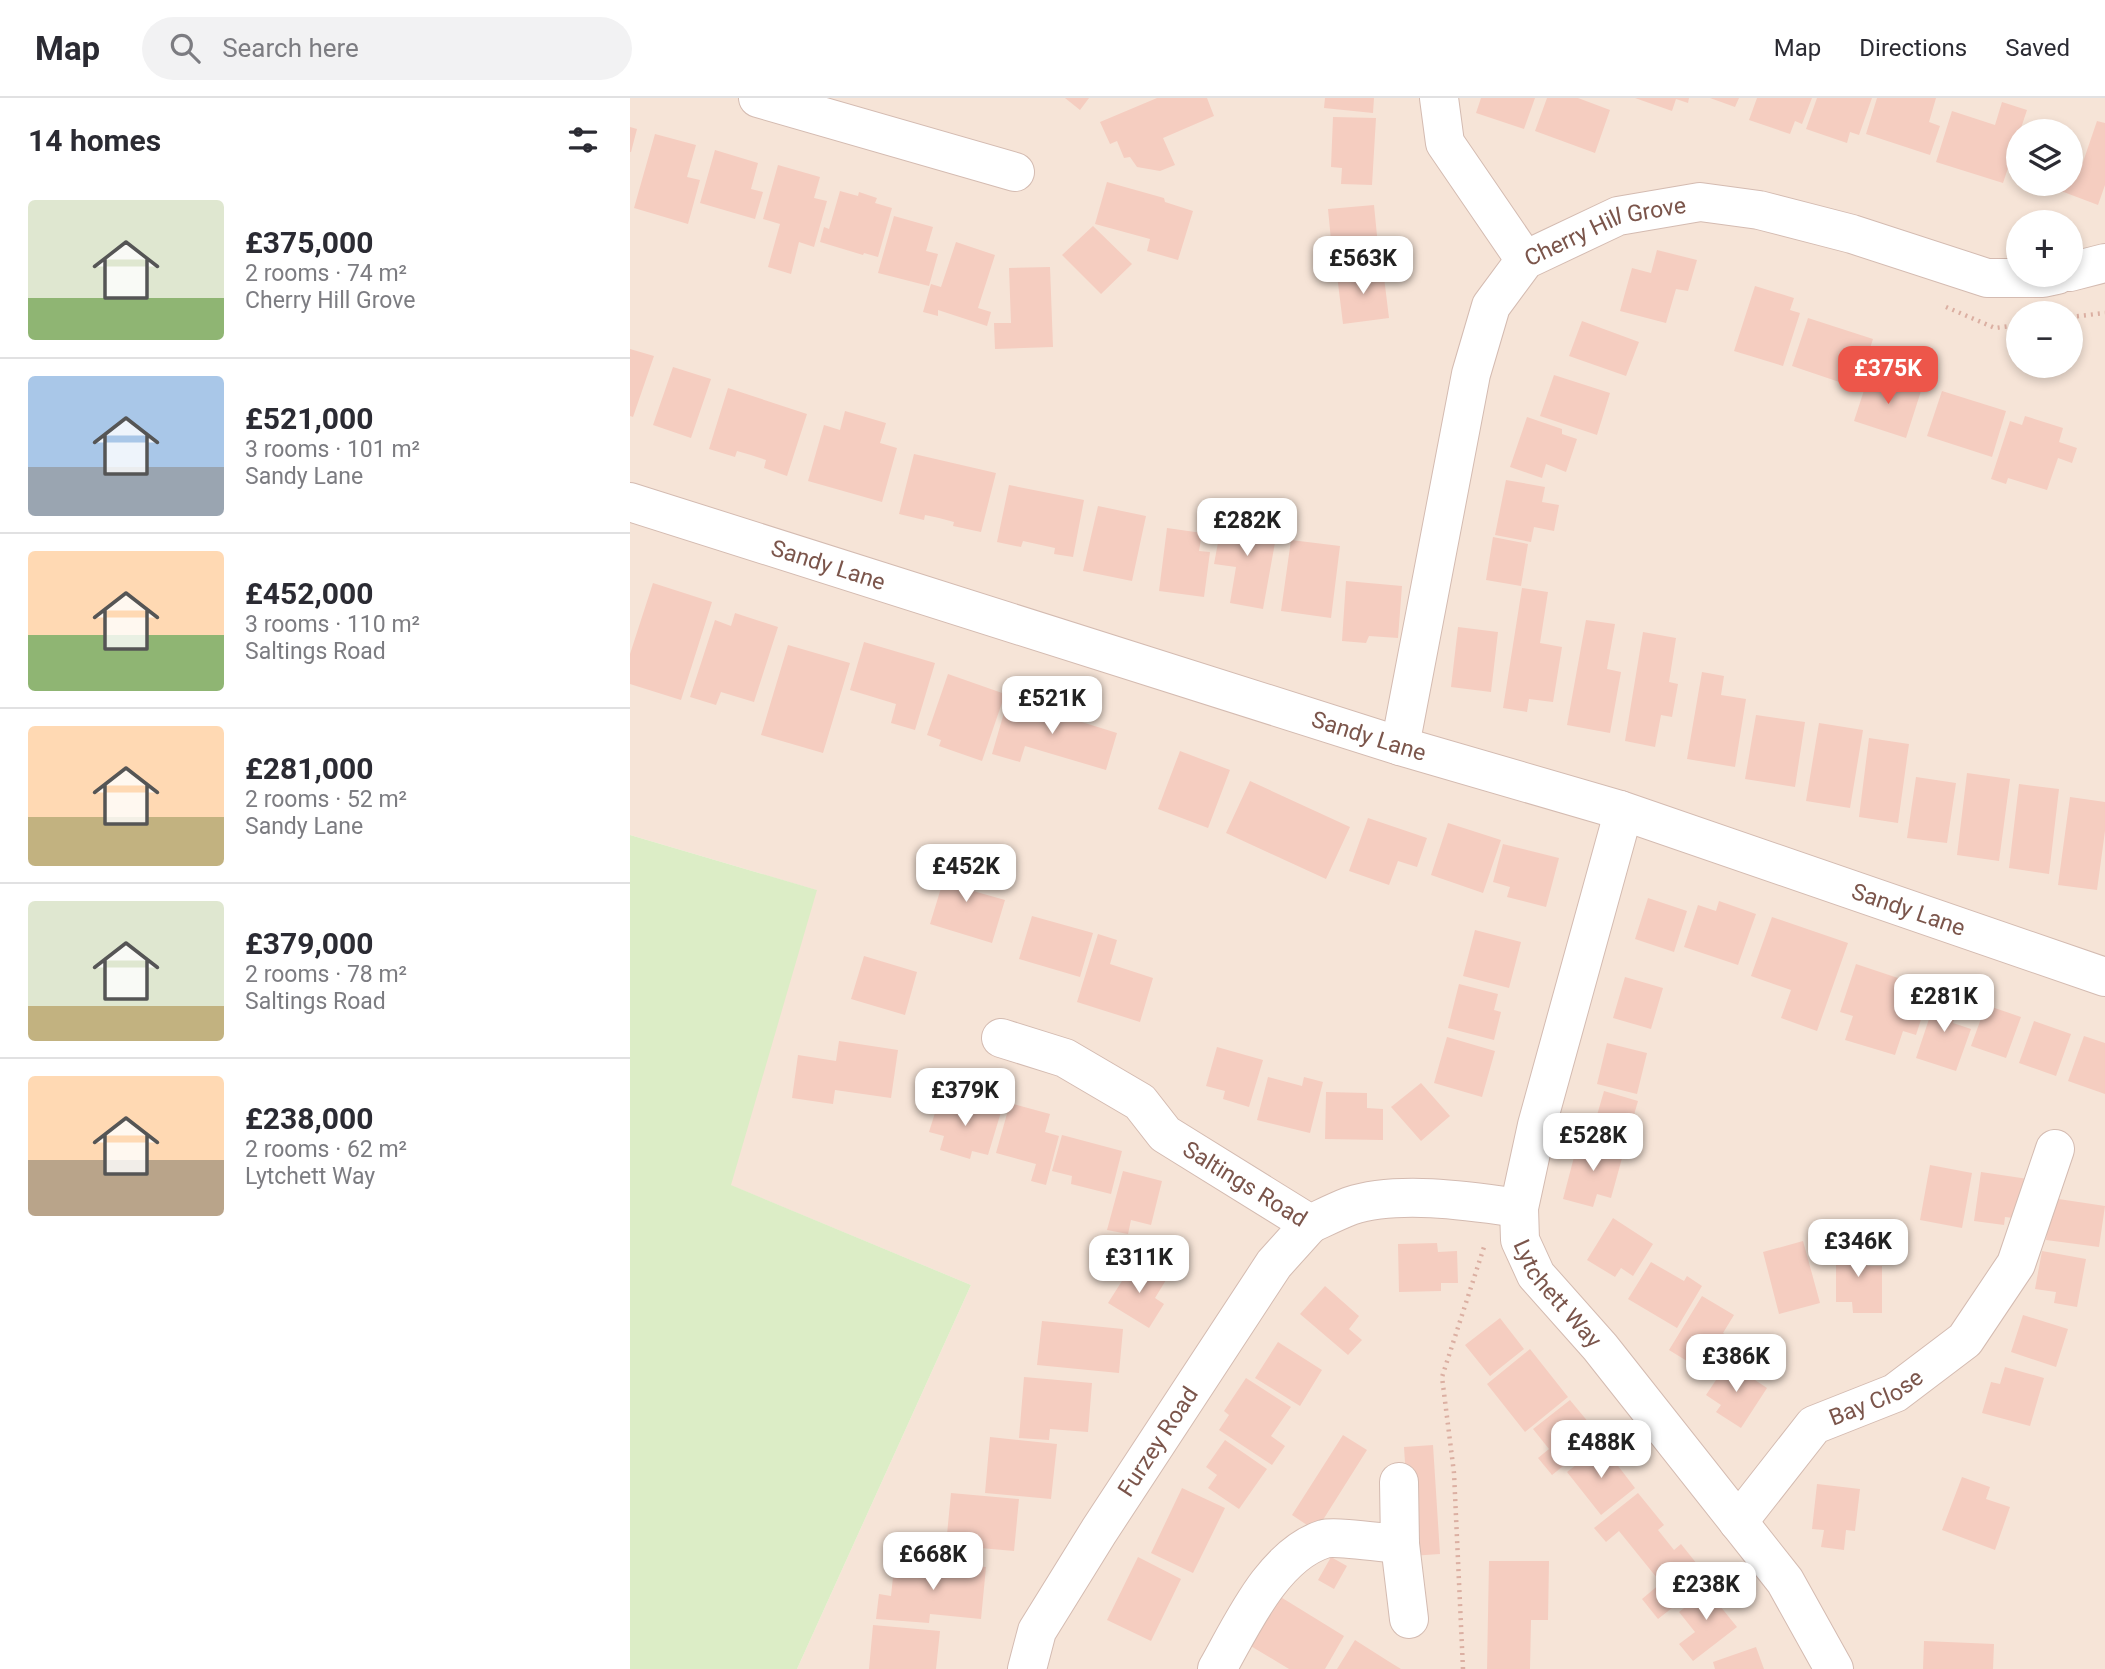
<!DOCTYPE html>
<html lang="en">
<head>
<meta charset="utf-8">
<style>
	body { margin:0; font-family:Roboto,sans-serif; background:#f2f2f3; color:#2b2b33; height:100vh; display:flex; flex-direction:column; font-size:26px; white-space:nowrap }
	* { box-sizing:border-box; margin:0 }
	p { font-size:23px; color:#7c7c81 }
	.icon { flex:none; width:38px; height:38px; fill:none; stroke:currentColor; stroke-width:2; stroke-linecap:round; stroke-linejoin:round }
	.map { position:relative; flex:1; overflow:hidden }
	.details { display:flex; flex-direction:column; background:#fff; width:630px }
	.details>* { flex:none }
	.buttons { position:absolute; left:1376px; top:21px; display:grid; gap:14px }
	.buttons a { display:grid; place-items:center; width:77px; height:77px; border-radius:50%; background:#fff; box-shadow:0 4px 10px #0003; font-size:35px }
	.price { position:absolute; translate:-50% -60px; padding:0 16px; border-radius:14px; background:#fff; color:#222; font-size:23px; line-height:46px; filter:drop-shadow(0 2px 4px #0008) }
	.price::after { content:''; position:absolute; left:50%; top:42px; width:21px; height:16px; margin-left:-10px; background:inherit; clip-path:polygon(0 0,100% 0,50% 100%) }
	.price.active { background:#ed564a; color:#fff }
	ul { padding:0; list-style:none }
	li { display:flex; align-items:center; gap:21px; height:175px; padding:0 28px }
	li+li { border-top:2px solid #e1e1e2 }
	li span { display:grid; place-items:center; flex:none; width:196px; height:140px; border-radius:7px; color:#555 }
	li>.icon { margin-inline-start:auto }
	span .icon { width:84px; height:84px; fill:#fffc; stroke-width:1 }
	li b { font-size:30px }
	h2 { display:flex; justify-content:space-between; align-items:center; height:84px; padding:0 28px; font-size:30px }
	header { display:flex; align-items:center; gap:42px; box-sizing:border-box; height:98px; padding:0 35px; background:#fff; border-bottom:2px solid #e1e1e2 }
	header strong { font-size:33px }
	nav { display:flex; gap:38px; margin-inline-start:auto; font-size:24px }
	.search { width:490px; height:63px; background:#f2f2f3; display:flex; align-items:center; gap:18px; box-sizing:border-box; padding:0 24px; border-radius:38px; color:#7c7c81; font-size:26px }
	main { display:flex; flex:1; min-height:0 }
	.map>svg:first-child { display:block }
</style>
</head>
<body>
<header>
<strong>Map</strong>
<div class="search"><svg class="icon" aria-label="search" viewBox="0 0 24 24"><circle cx="10" cy="10" r="6"/><path d="M15 15l6 6"/></svg>Search here</div>
<nav><a>Map</a><a>Directions</a><a>Saved</a></nav>
</header>
<main>
<section class="details">
<h2>14 homes<svg class="icon" aria-label="filters" viewBox="0 0 24 24"><path d="M4 7h16M4 17h16"/><circle cx="9" cy="7" r="2"/><circle cx="15" cy="17" r="2"/></svg></h2>
<ul>
<li><span style="background:linear-gradient(#dfe7d0 70%,#8fb573 0)"><svg class="icon" aria-label="home" viewBox="0 0 24 24"><path d="M3 11l9-7 9 7M6 9v11h12V9"/></svg></span><div><b>£375,000</b><p>2 rooms · 74 m²</p><p>Cherry Hill Grove</p></div></li>
<li><span style="background:linear-gradient(#a9c7e8 65%,#9aa5b1 0)"><svg class="icon" aria-label="home" viewBox="0 0 24 24"><path d="M3 11l9-7 9 7M6 9v11h12V9"/></svg></span><div><b>£521,000</b><p>3 rooms · 101 m²</p><p>Sandy Lane</p></div></li>
<li><span style="background:linear-gradient(#ffd9b3 60%,#8fb573 0)"><svg class="icon" aria-label="home" viewBox="0 0 24 24"><path d="M3 11l9-7 9 7M6 9v11h12V9"/></svg></span><div><b>£452,000</b><p>3 rooms · 110 m²</p><p>Saltings Road</p></div></li>
<li><span style="background:linear-gradient(#ffd9b3 65%,#c2b280 0)"><svg class="icon" aria-label="home" viewBox="0 0 24 24"><path d="M3 11l9-7 9 7M6 9v11h12V9"/></svg></span><div><b>£281,000</b><p>2 rooms · 52 m²</p><p>Sandy Lane</p></div></li>
<li><span style="background:linear-gradient(#dfe7d0 75%,#c2b280 0)"><svg class="icon" aria-label="home" viewBox="0 0 24 24"><path d="M3 11l9-7 9 7M6 9v11h12V9"/></svg></span><div><b>£379,000</b><p>2 rooms · 78 m²</p><p>Saltings Road</p></div></li>
<li><span style="background:linear-gradient(#ffd9b3 60%,#b9a48a 0)"><svg class="icon" aria-label="home" viewBox="0 0 24 24"><path d="M3 11l9-7 9 7M6 9v11h12V9"/></svg></span><div><b>£238,000</b><p>2 rooms · 62 m²</p><p>Lytchett Way</p></div></li>
</ul>
</section>
<div class="map">
<svg width="1475" height="1571" viewBox="0 0 1475 1571">
	<rect width="100%" height="100%" fill="#fef3ea"/>
	<path fill="#f6e4d7" fill-rule="evenodd" d="M 0,0 L 1475,0 L 1475,1571 L 167,1571 L 341,1187 L 100,1087 L 186,792 L 0,737 ZM 1388,33 L 1440,33 L 1440,86 L 1388,86 ZM 1388,124 L 1440,124 L 1440,177 L 1388,177 ZM 1388,215 L 1440,215 L 1440,268 L 1388,268 Z"/>
	<path fill="#dcedc6" d="M 0,737 L 187,792 L 101,1087 L 341,1187 L 167,1571 L 0,1571 Z"/>
	<path fill="#f5cdc0" d="M 435,0 L 459,0 L 450,12 Z
		M 527,0 L 577,0 L 584,18 L 533,40 L 545,67 L 530,73 L 507,69 L 500,59 L 494,60 L 487,43 L 480,46 L 470,24 Z
		M 695,0 L 744,0 L 743,15 L 694,10 Z
		M 851,0 L 905,0 L 894,31 L 846,15 Z
		M 917,0 L 948,0 L 980,12 L 965,55 L 905,33 Z
		M 1005,0 L 1059,0 L 1058,5 L 1046,1 L 1042,13 Z
		M 1080,0 L 1109,0 L 1105,9 Z
		M 1127,0 L 1182,0 L 1172,26 L 1165,23 L 1160,36 L 1119,22 Z
		M 1187,0 L 1242,0 L 1229,37 L 1220,34 L 1217,45 L 1176,31 Z
		M 1247,0 L 1306,0 L 1299,24 L 1310,28 L 1300,57 L 1236,36 Z
		M 1372,4 L 1397,12 L 1390,33 L 1388,33 L 1388,40 L 1373,85 L 1306,64 L 1322,13 L 1365,27 Z
		M 703,19 L 746,20 L 742,87 L 711,86 L 712,70 L 701,69 Z
		M 1467,23 L 1475,25 L 1475,87 L 1468,107 L 1431,93 L 1433,86 L 1440,86 L 1442,60 L 1453,64 Z
		M 0,29 L 7,31 L 1,54 L 0,54 Z
		M 25,36 L 66,47 L 57,79 L 70,82 L 58,126 L 4,110 Z
		M 85,52 L 128,65 L 121,91 L 133,94 L 125,121 L 70,105 Z
		M 148,67 L 190,79 L 184,100 L 197,103 L 184,149 L 169,144 L 161,176 L 138,169 L 150,126 L 133,121 Z
		M 477,84 L 534,100 L 535,104 L 563,113 L 548,162 L 517,153 L 520,141 L 465,126 Z
		M 210,93 L 228,98 L 229,94 L 247,100 L 245,105 L 262,110 L 248,159 L 234,155 L 233,157 L 190,144 L 194,129 L 199,131 Z
		M 744,107 L 749,158 L 703,163 L 698,111 Z
		M 264,118 L 303,129 L 296,153 L 308,156 L 299,188 L 248,175 Z
		M 463,128 L 502,166 L 471,196 L 432,157 Z
		M 326,144 L 365,157 L 348,210 L 361,214 L 357,228 L 308,212 L 308,218 L 293,214 L 301,186 L 311,189 Z
		M 1027,152 L 1067,162 L 1058,193 L 1046,191 L 1036,225 L 990,213 L 1002,170 L 1021,175 Z
		M 420,169 L 423,249 L 365,251 L 364,225 L 381,225 L 379,170 Z
		M 753,171 L 759,220 L 713,226 L 707,177 Z
		M 1125,188 L 1164,200 L 1160,212 L 1170,215 L 1153,268 L 1104,253 Z
		M 1178,220 L 1243,241 L 1227,290 L 1162,268 Z
		M 952,223 L 1009,244 L 996,278 L 939,258 Z
		M 0,251 L 24,258 L 3,319 L 0,318 Z
		M 43,269 L 81,281 L 61,340 L 23,327 Z
		M 924,277 L 980,295 L 967,337 L 910,318 Z
		M 1239,277 L 1291,293 L 1276,340 L 1224,323 Z
		M 98,290 L 177,316 L 157,378 L 134,370 L 136,362 L 121,357 L 107,353 L 105,359 L 79,351 Z
		M 1312,293 L 1376,313 L 1362,359 L 1297,338 Z
		M 215,313 L 256,325 L 250,345 L 267,350 L 252,404 L 178,383 L 194,327 L 210,332 Z
		M 1395,318 L 1433,330 L 1429,344 L 1447,350 L 1442,365 L 1428,360 L 1417,392 L 1378,380 L 1376,386 L 1361,381 L 1380,323 L 1392,327 Z
		M 897,319 L 932,331 L 932,336 L 947,341 L 936,374 L 916,366 L 912,380 L 880,369 Z
		M 284,356 L 366,375 L 351,434 L 323,428 L 324,424 L 309,420 L 295,417 L 294,422 L 269,416 Z
		M 876,382 L 915,389 L 912,404 L 929,407 L 924,433 L 904,429 L 901,444 L 865,437 Z
		M 379,387 L 454,402 L 443,459 L 424,456 L 425,450 L 393,443 L 391,449 L 367,444 Z
		M 468,408 L 516,418 L 502,483 L 453,473 Z
		M 593,418 L 648,428 L 633,511 L 600,505 L 606,469 L 584,466 Z
		M 537,430 L 572,435 L 569,453 L 580,454 L 574,499 L 529,493 Z
		M 863,439 L 898,446 L 891,488 L 856,482 Z
		M 661,442 L 710,448 L 701,520 L 651,513 Z
		M 716,483 L 772,488 L 768,540 L 739,538 L 736,545 L 712,543 Z
		M 23,485 L 82,504 L 51,602 L 0,586 L 0,556 Z
		M 892,490 L 918,494 L 910,545 L 932,549 L 923,604 L 899,601 L 897,614 L 873,610 Z
		M 105,515 L 148,529 L 124,604 L 91,594 L 86,607 L 60,599 L 85,522 L 101,528 Z
		M 956,522 L 985,526 L 977,571 L 991,574 L 980,635 L 937,627 Z
		M 828,529 L 868,534 L 861,594 L 821,589 Z
		M 1013,534 L 1046,540 L 1039,584 L 1048,586 L 1042,619 L 1031,617 L 1025,649 L 995,643 Z
		M 234,544 L 305,565 L 285,632 L 261,625 L 266,606 L 220,592 Z
		M 158,547 L 220,565 L 193,655 L 131,637 Z
		M 1072,574 L 1094,578 L 1091,597 L 1116,601 L 1105,669 L 1057,661 Z
		M 318,576 L 375,596 L 352,663 L 309,648 L 311,642 L 297,637 Z
		M 378,601 L 487,635 L 476,672 L 395,648 L 390,664 L 362,656 Z
		M 1126,617 L 1175,624 L 1165,689 L 1115,681 Z
		M 1189,625 L 1233,632 L 1220,710 L 1176,703 Z
		M 1239,640 L 1279,646 L 1268,725 L 1229,719 Z
		M 550,653 L 600,672 L 578,730 L 528,711 Z
		M 1337,675 L 1380,681 L 1369,763 L 1327,757 Z
		M 1286,679 L 1326,685 L 1317,745 L 1277,740 Z
		M 620,683 L 720,729 L 696,781 L 596,735 Z
		M 1389,686 L 1429,691 L 1419,776 L 1379,770 Z
		M 1440,699 L 1475,704 L 1475,733 L 1467,792 L 1428,787 Z
		M 738,720 L 797,740 L 787,769 L 768,763 L 759,787 L 719,773 Z
		M 818,725 L 871,742 L 853,795 L 801,777 Z
		M 873,746 L 929,760 L 916,809 L 877,799 L 880,789 L 863,784 Z
		M 322,754 L 345,761 L 336,791 L 375,802 L 362,845 L 300,826 Z
		M 1018,800 L 1057,813 L 1044,854 L 1005,841 Z
		M 1089,803 L 1126,816 L 1108,867 L 1054,849 L 1068,807 L 1086,813 Z
		M 402,818 L 463,835 L 450,879 L 389,861 Z
		M 1142,819 L 1218,845 L 1187,933 L 1151,920 L 1161,892 L 1121,878 Z
		M 845,832 L 891,844 L 879,890 L 833,878 Z
		M 468,836 L 487,842 L 480,866 L 523,880 L 510,924 L 447,904 Z
		M 234,858 L 287,874 L 275,917 L 221,901 Z
		M 1226,866 L 1301,891 L 1286,937 L 1273,933 L 1265,957 L 1215,942 L 1223,918 L 1210,914 Z
		M 995,879 L 1033,890 L 1021,931 L 983,920 Z
		M 829,886 L 868,896 L 864,912 L 871,914 L 864,942 L 818,930 Z
		M 1309,891 L 1332,899 L 1323,925 L 1341,931 L 1326,973 L 1286,960 Z
		M 1356,907 L 1391,919 L 1376,960 L 1341,948 Z
		M 1404,923 L 1441,936 L 1426,978 L 1389,965 Z
		M 1454,938 L 1475,945 L 1475,996 L 1438,983 Z
		M 817,939 L 865,953 L 852,999 L 804,985 Z
		M 209,943 L 268,952 L 261,1000 L 205,992 L 203,1006 L 162,1000 L 168,957 L 206,963 Z
		M 977,945 L 1017,955 L 1007,996 L 967,986 Z
		M 587,949 L 633,962 L 619,1009 L 593,1001 L 595,993 L 576,988 Z
		M 638,979 L 672,988 L 674,979 L 693,984 L 680,1035 L 627,1022 Z
		M 791,985 L 820,1018 L 791,1043 L 761,1009 Z
		M 974,993 L 1008,1003 L 995,1048 L 961,1038 Z
		M 696,994 L 737,995 L 737,1010 L 753,1011 L 753,1042 L 695,1041 Z
		M 309,1002 L 334,1009 L 336,1003 L 371,1014 L 358,1057 L 342,1053 L 340,1061 L 310,1052 L 314,1038 L 299,1034 Z
		M 380,1005 L 420,1016 L 415,1034 L 429,1038 L 416,1087 L 401,1083 L 406,1066 L 366,1055 Z
		M 432,1037 L 492,1053 L 481,1096 L 441,1086 L 442,1078 L 422,1073 Z
		M 949,1040 L 994,1053 L 981,1100 L 967,1096 L 963,1109 L 933,1101 Z
		M 1300,1067 L 1342,1075 L 1332,1130 L 1290,1122 Z
		M 493,1073 L 532,1083 L 521,1127 L 501,1122 L 498,1136 L 477,1132 Z
		M 1351,1074 L 1398,1081 L 1392,1121 L 1375,1119 L 1374,1127 L 1344,1123 Z
		M 1422,1100 L 1475,1108 L 1469,1149 L 1416,1142 Z
		M 983,1120 L 1023,1146 L 1003,1178 L 991,1170 L 985,1179 L 957,1162 Z
		M 1173,1143 L 1190,1205 L 1149,1216 L 1133,1154 Z
		M 807,1145 L 808,1154 L 827,1153 L 828,1185 L 811,1185 L 811,1193 L 769,1194 L 768,1146 Z
		M 1206,1146 L 1237,1146 L 1237,1168 L 1252,1168 L 1252,1215 L 1223,1215 L 1222,1204 L 1206,1204 Z
		M 1412,1153 L 1456,1161 L 1447,1209 L 1424,1205 L 1426,1194 L 1405,1191 Z
		M 504,1164 L 536,1182 L 525,1200 L 534,1206 L 519,1230 L 478,1205 Z
		M 1021,1164 L 1054,1183 L 1057,1178 L 1072,1188 L 1047,1230 L 998,1201 Z
		M 695,1188 L 729,1218 L 719,1231 L 732,1242 L 718,1257 L 670,1216 Z
		M 1072,1198 L 1104,1217 L 1093,1235 L 1106,1243 L 1083,1279 L 1039,1252 Z
		M 1393,1217 L 1438,1231 L 1426,1269 L 1381,1254 Z
		M 870,1220 L 894,1251 L 860,1278 L 835,1247 Z
		M 412,1223 L 493,1231 L 489,1275 L 407,1267 Z
		M 648,1244 L 692,1272 L 670,1308 L 625,1280 Z
		M 900,1251 L 938,1299 L 895,1334 L 857,1286 Z
		M 1098,1264 L 1137,1290 L 1111,1330 L 1086,1314 L 1091,1307 L 1076,1297 Z
		M 1375,1269 L 1414,1280 L 1400,1328 L 1352,1315 L 1361,1284 L 1370,1286 Z
		M 394,1279 L 462,1285 L 458,1334 L 420,1331 L 419,1342 L 389,1340 Z
		M 616,1280 L 661,1309 L 641,1338 L 655,1348 L 642,1367 L 589,1332 L 599,1317 L 594,1313 Z
		M 940,1302 L 959,1325 L 951,1332 L 962,1345 L 922,1377 L 908,1360 L 919,1351 L 903,1331 Z
		M 713,1337 L 737,1352 L 686,1433 L 662,1417 Z
		M 360,1339 L 427,1346 L 421,1401 L 355,1395 Z
		M 595,1342 L 637,1371 L 609,1411 L 578,1390 L 587,1377 L 576,1369 Z
		M 803,1347 L 810,1456 L 781,1458 L 774,1349 Z
		M 972,1347 L 1005,1390 L 971,1417 L 937,1374 Z
		M 1332,1379 L 1360,1389 L 1356,1401 L 1380,1409 L 1365,1452 L 1312,1432 Z
		M 1187,1386 L 1230,1391 L 1225,1433 L 1216,1432 L 1214,1452 L 1191,1449 L 1194,1432 L 1182,1431 Z
		M 552,1390 L 595,1410 L 563,1475 L 521,1455 Z
		M 321,1395 L 389,1401 L 384,1453 L 316,1447 Z
		M 1008,1395 L 1034,1427 L 1028,1432 L 1044,1452 L 1051,1446 L 1079,1481 L 1028,1521 L 1012,1501 L 1031,1485 L 989,1433 L 976,1444 L 964,1430 Z
		M 508,1459 L 551,1481 L 521,1543 L 477,1522 Z
		M 701,1459 L 717,1468 L 704,1491 L 688,1482 Z
		M 265,1460 L 356,1469 L 351,1521 L 300,1516 L 299,1525 L 246,1521 L 249,1496 L 261,1498 Z
		M 859,1463 L 919,1463 L 918,1522 L 901,1522 L 900,1571 L 857,1571 Z
		M 1085,1486 L 1098,1502 L 1090,1508 L 1107,1529 L 1063,1563 L 1049,1546 L 1065,1534 L 1049,1514 Z
		M 649,1498 L 714,1538 L 695,1571 L 659,1571 L 619,1547 Z
		M 243,1527 L 310,1533 L 306,1571 L 239,1571 Z
		M 725,1542 L 758,1563 L 771,1571 L 707,1571 Z
		M 1294,1543 L 1364,1546 L 1363,1571 L 1293,1571 Z
		M 1126,1549 L 1134,1571 L 1085,1571 L 1083,1564 Z"/>
	<g fill="none" stroke-linecap="round" stroke-linejoin="round">
		<g stroke="#d4bbb1" stroke-width="40">
			<g id="minor">
				<path d="M 128,0 L 385,74"/>
				<path d="M 809,0 L 815,45 L 895,162"/>
				<path d="M 1440,174 L 1475,165"/>
				<path id="s1" d="M 0,404 L 770,648 L 990,712 L 1475,879"/>
				<path id="s2" d="M 770,648 L 841,276 L 861,208 L 895,162 L 988,118 L 1070,104 L 1129,112 L 1222,136 L 1357,180 L 1413,180 L 1427,177"/>
				<path id="s3" d="M 990,712 L 989,730 L 907,1027 L 889,1110 L 890,1142 L 906,1177 L 970,1249 L 1155,1483 L 1204,1571"/>
				<path id="s4" d="M 371,940 L 435,960 L 510,1004 L 535,1036 L 680,1126 C 693,1120 707,1113 720,1108 C 768,1092 840,1103 889,1110"/>
				<path d="M 769,1384 L 770,1446 L 779,1521"/>
				<path id="s5" d="M 1108,1424 L 1184,1327 L 1265,1295 L 1335,1242 L 1386,1166 L 1425,1051"/>
				<path id="s6" d="M 397,1571 L 407,1533 L 469,1433 L 644,1166 L 680,1126"/>
				<path d="M 587,1571 C 612,1527 643,1457 694,1441 C 705,1438 755,1445 770,1446"/>
			</g>
		</g>
		<path stroke="#dbafa2" stroke-width="4.5" stroke-dasharray="2 5" stroke-linecap="butt" d="M 1316,209 L 1365,230 L 1388,227
			M 1440,219 L 1475,215
			M 833,1571 L 824,1375 L 812,1279 L 854,1149"/>
		<use href="#minor" stroke="#fff" stroke-width="38"/>
	</g>
	<g text-anchor="middle" stroke-width="6" stroke-linejoin="round" paint-order="stroke">
		<g font-size="23" fill="#7b554b" stroke="#fff8f1">
			<text dy="8" stroke="none"><textPath href="#s2" startOffset="593">Cherry Hill Grove</textPath></text>
			<text dy="8" stroke="none"><textPath href="#s1" startOffset="208">Sandy Lane</textPath></text>
			<text dy="8" stroke="none"><textPath href="#s1" startOffset="775">Sandy Lane</textPath></text>
			<text dy="8" stroke="none"><textPath href="#s1" startOffset="1342">Sandy Lane</textPath></text>
			<text dy="8" stroke="none"><textPath href="#s4" startOffset="289">Saltings Road</textPath></text>
			<text dy="8" stroke="none"><textPath href="#s3" startOffset="509">Lytchett Way</textPath></text>
			<text dy="8" stroke="none"><textPath href="#s5" startOffset="191">Bay Close</textPath></text>
			<text dy="8" stroke="none"><textPath href="#s6" startOffset="264">Furzey Road</textPath></text>
		</g>
	</g>
</svg>
<div class="buttons">
<a><svg class="icon" aria-label="layers" viewBox="0 0 24 24"><path d="M12 4l9 5-9 5-9-5zM3 14l9 5 9-5"/></svg></a>
<a>+</a>
<a>−</a>
</div>
<b class="price" style="left:733px;top:198px">£563K</b>
<b class="price active" style="left:1258px;top:308px">£375K</b>
<b class="price" style="left:617px;top:460px">£282K</b>
<b class="price" style="left:422px;top:638px">£521K</b>
<b class="price" style="left:336px;top:806px">£452K</b>
<b class="price" style="left:1314px;top:936px">£281K</b>
<b class="price" style="left:335px;top:1030px">£379K</b>
<b class="price" style="left:963px;top:1075px">£528K</b>
<b class="price" style="left:1228px;top:1181px">£346K</b>
<b class="price" style="left:509px;top:1197px">£311K</b>
<b class="price" style="left:1106px;top:1296px">£386K</b>
<b class="price" style="left:971px;top:1382px">£488K</b>
<b class="price" style="left:303px;top:1494px">£668K</b>
<b class="price" style="left:1076px;top:1524px">£238K</b>
</div>
</main>
</body>
</html>
